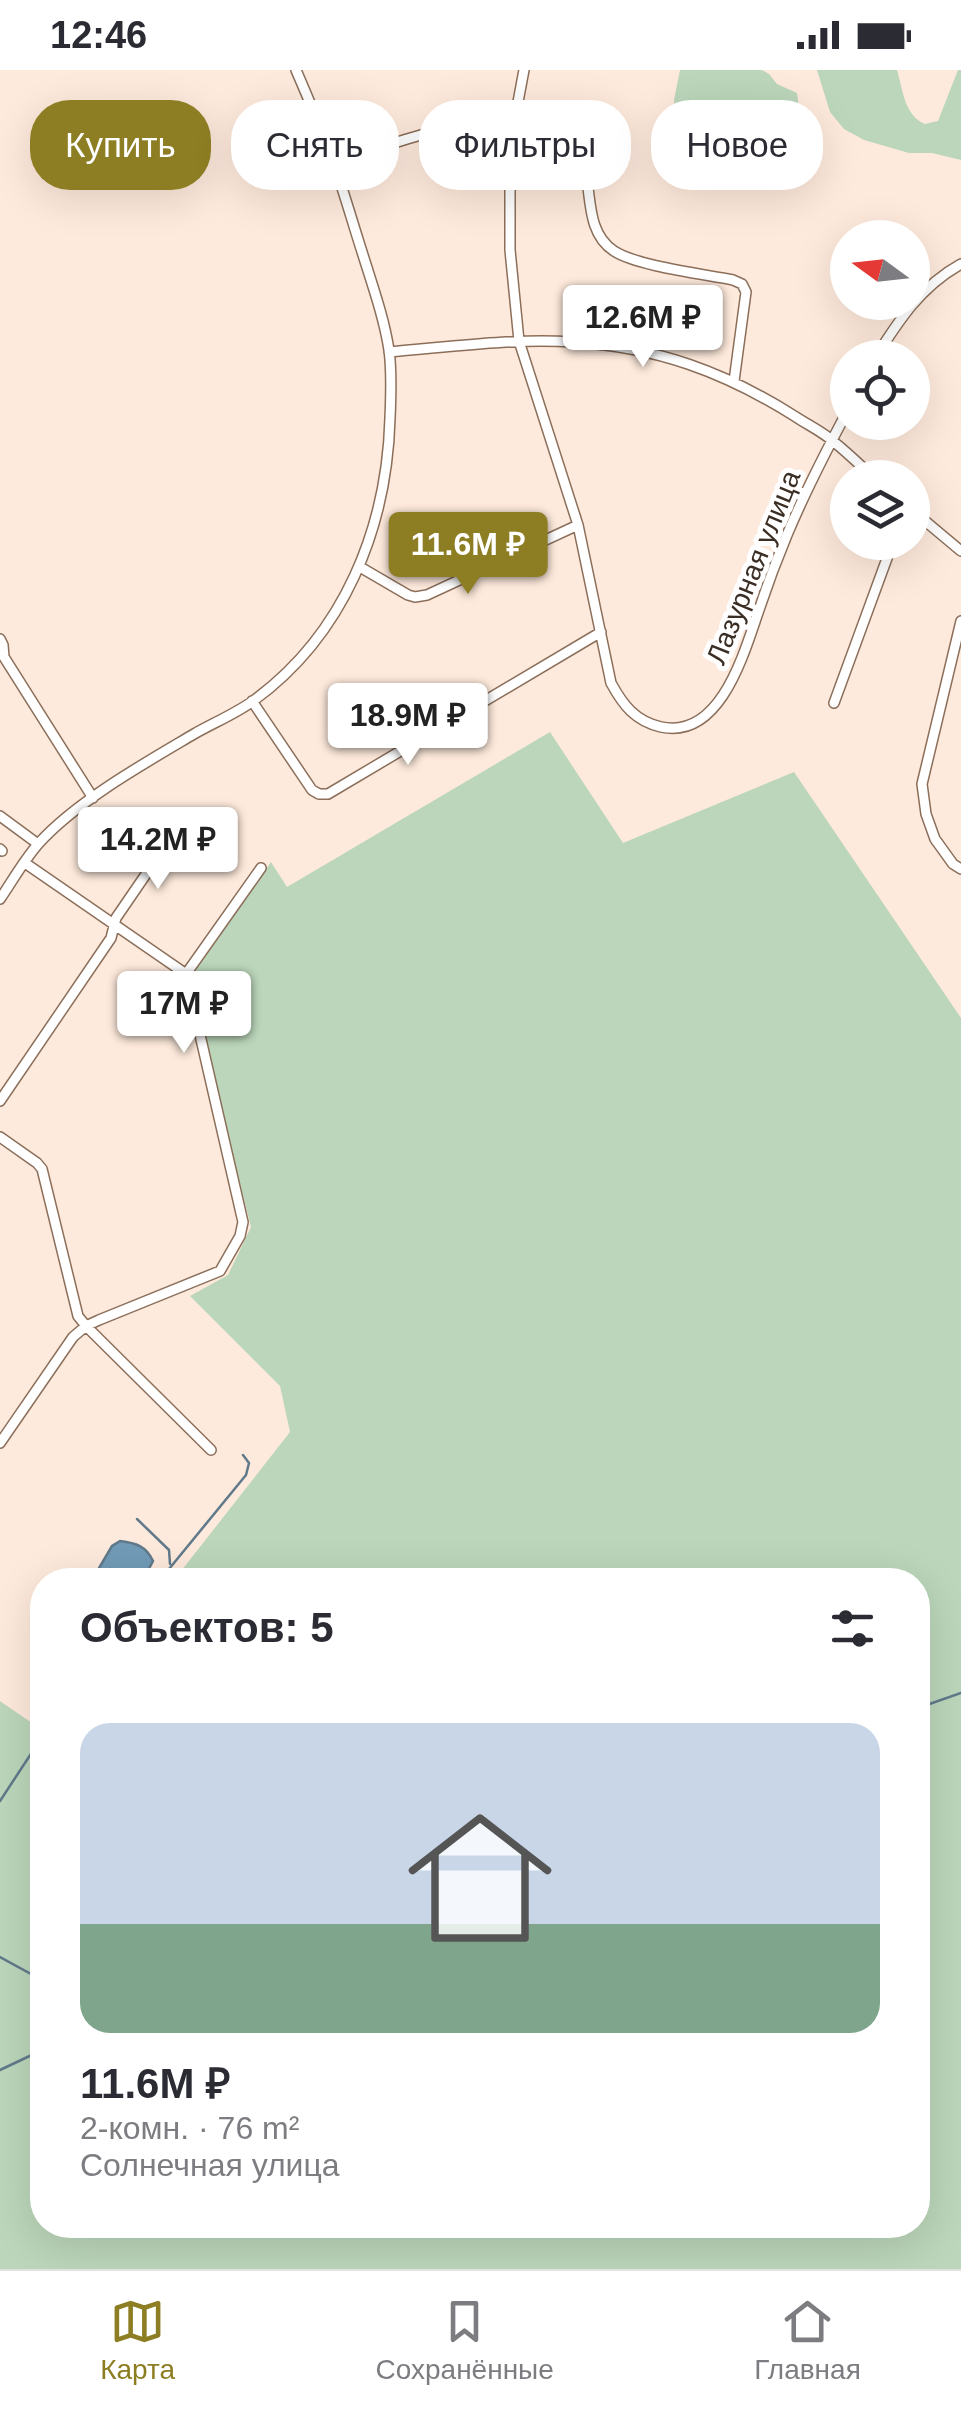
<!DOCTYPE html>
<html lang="ru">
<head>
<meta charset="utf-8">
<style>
	body { margin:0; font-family:Helvetica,sans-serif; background:#f7f7f7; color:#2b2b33; height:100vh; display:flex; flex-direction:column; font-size:38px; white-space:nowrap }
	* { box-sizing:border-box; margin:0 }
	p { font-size:32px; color:#7c7c81 }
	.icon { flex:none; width:55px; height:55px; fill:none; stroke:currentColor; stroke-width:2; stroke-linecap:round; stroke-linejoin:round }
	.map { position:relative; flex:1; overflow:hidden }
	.sheet { position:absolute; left:30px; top:1498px; width:900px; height:670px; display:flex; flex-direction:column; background:#fff; border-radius:40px; box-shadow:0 10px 40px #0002 }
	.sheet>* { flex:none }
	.top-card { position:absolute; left:30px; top:30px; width:902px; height:90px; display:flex; gap:20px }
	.needle { width:65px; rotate:285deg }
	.controls { position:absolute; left:830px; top:150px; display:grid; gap:20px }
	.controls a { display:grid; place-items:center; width:100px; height:100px; border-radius:50%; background:#fff; box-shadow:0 10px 40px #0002; font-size:50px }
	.price { position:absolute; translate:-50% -85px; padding:0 22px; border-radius:10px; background:#fff; color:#222; font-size:32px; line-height:65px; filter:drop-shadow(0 2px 5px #0008) }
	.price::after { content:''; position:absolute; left:50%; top:60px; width:30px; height:22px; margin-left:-15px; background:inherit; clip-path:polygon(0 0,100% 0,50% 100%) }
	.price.on { background:#8d7d23; color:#fff }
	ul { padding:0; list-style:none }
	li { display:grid; align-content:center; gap:20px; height:530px; padding:0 50px }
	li+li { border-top:2px solid #e1e1e2 }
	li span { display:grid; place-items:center; height:310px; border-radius:30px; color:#555 }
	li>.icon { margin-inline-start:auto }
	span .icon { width:180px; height:180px; fill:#fffc; stroke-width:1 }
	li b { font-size:42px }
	h2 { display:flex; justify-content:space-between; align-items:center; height:120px; padding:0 50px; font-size:42px }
	.pill { padding:0 35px; border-radius:40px; background:#fff; box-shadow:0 10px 40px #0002; font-size:35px; line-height:90px }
	.pill.on { background:#8d7d23; color:#fff }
	.status { display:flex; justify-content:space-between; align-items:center; height:70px; padding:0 50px; background:#fff; direction:ltr }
	.status svg { height:28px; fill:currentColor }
	.menu { display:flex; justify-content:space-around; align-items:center; height:140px; border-top:2px solid #e1e1e2; background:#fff; font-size:28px; color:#7c7c81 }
	.menu a { display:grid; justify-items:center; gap:5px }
	.menu .on { color:#8d7d23 }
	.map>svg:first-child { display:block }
</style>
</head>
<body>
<div class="status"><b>12:46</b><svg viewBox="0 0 49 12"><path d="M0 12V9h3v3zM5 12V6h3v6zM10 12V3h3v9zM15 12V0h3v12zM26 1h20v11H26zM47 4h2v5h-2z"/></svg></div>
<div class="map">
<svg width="961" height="2199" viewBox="0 0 961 2199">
	<rect width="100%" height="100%" fill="#feeadc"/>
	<path fill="#bbd6ba" d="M 680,0 L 762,0 L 769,4 L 777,14 L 797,23 L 802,60 L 785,107 L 775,113 L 764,110 L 744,98 L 732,94 L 723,87 L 712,84 L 697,67 L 687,61 L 675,42 L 674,30 Z
		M 817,0 L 897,0 C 903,20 904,45 925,54 L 938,51 L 958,0 L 961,0 L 961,90 L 932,83 L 909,83 L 864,70 L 844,59 L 830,42 Z
		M 550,662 L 623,773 L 794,702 L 961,948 L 961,2199 L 0,2199 L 0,1631 L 42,1660 L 42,2155 L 918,2155 L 918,1510 L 174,1510 L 290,1362 L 280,1316 L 190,1226 L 228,1205 L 251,1157 L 190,916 L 192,906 L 271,792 L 287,817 Z"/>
	<path fill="#719bb7" stroke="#617a8b" stroke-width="2.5" d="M 120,1471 C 136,1473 146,1476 153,1491 L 143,1510 L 92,1510 L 112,1476 Z"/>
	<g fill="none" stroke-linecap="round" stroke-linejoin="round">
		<path stroke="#617a8b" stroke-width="2.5" d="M 137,1449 L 169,1480 L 170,1494
			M 160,1510 L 246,1405 L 249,1393 L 243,1385
			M 918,1638 L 961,1623
			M 0,1731 L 42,1667
			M 0,1887 L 42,1910
			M 0,2000 L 36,1983 L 42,1982"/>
		<g stroke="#8c6f5a" stroke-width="12">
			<path id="street" d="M 524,0 L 515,48 L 510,116 L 510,180 L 519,271 L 578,455 L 611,613 C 623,635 635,651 661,657 C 722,670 745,579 760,537 C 768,513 777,489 787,465 C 805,422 826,381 848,340
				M 333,91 C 358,84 382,77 407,69 C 456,55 545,24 577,83 C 581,90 585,96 586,104 C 591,130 588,164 614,181 C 637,196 703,204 733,210 L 742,214 L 746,222 L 734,311
				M 389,282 C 450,277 512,268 573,272 C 657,277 725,302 796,347 C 808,355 823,362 834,372 C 848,383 861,396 874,408
				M 875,288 C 899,250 921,216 961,194
				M 912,440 L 961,481
				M 360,497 L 408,525 L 415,527 L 427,525 L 578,455
				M 961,551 L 922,714 L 926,744 L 935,769 L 953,794 L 961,799
				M 0,569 L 3,575 L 4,587 L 93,728
				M 252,631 L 312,720 L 319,724 L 328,724 L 601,562
				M 834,633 L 893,472
				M 0,746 L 38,774
				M 0,779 L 2,781
				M 0,829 C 13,810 24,790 39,773 C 77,731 145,693 194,664 C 213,653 235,644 253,631 C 344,565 387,458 390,348 C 391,326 392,302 389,280 C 384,248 373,217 363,185 C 353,154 344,122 333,91 C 322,61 309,30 296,0
				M 186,904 L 261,798
				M 0,1031 L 111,868 L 116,848 L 166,775
				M 0,1067 L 37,1093 L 42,1099 L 78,1246 L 86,1256 L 211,1380
				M 0,1373 L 73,1267 L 86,1256 L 99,1250 L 220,1201 L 240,1166 L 243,1152 L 186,904 L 25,793"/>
		</g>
		<use href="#street" stroke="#fff" stroke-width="9"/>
	</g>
	<g text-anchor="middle" stroke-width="10" stroke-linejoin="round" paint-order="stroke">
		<g font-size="28" fill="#3b2e25" stroke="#fff">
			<text transform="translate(753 497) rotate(-68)" y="10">Лазурная улица</text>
		</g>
	</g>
</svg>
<div class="controls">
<a><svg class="needle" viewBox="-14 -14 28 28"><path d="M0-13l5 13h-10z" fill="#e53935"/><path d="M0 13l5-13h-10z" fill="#7c7c81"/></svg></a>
<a><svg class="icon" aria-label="locate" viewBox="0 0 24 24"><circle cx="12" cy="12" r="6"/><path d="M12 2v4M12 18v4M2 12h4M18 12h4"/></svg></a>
<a><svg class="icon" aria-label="layers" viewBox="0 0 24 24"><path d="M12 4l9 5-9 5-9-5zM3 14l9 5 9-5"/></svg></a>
</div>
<b class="price" style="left:643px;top:300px">12.6M ₽</b>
<b class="price on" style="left:468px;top:527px">11.6M ₽</b>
<b class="price" style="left:408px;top:698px">18.9M ₽</b>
<b class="price" style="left:158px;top:822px">14.2M ₽</b>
<b class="price" style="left:184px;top:986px">17M ₽</b>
<div class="top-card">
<a class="pill on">Купить</a>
<a class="pill">Снять</a>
<a class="pill">Фильтры</a>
<a class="pill">Новое</a>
</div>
<section class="sheet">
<h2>Объектов: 5<svg class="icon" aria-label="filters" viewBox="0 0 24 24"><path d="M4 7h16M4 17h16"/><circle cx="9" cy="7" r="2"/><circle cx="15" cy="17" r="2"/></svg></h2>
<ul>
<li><span style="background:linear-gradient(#c9d6e8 65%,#7fa58c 0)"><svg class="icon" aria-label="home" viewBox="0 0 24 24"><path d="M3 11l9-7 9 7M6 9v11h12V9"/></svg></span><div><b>11.6M ₽</b><p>2-комн. · 76 m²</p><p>Солнечная улица</p></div></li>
</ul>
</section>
</div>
<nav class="menu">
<a class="on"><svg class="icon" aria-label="map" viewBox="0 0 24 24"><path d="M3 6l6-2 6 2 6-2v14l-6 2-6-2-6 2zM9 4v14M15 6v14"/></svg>Карта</a>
<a><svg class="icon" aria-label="saved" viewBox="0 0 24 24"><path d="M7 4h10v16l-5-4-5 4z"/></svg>Сохранённые</a>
<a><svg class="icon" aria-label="home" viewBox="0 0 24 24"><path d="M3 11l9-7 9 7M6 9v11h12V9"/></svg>Главная</a>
</nav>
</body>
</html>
